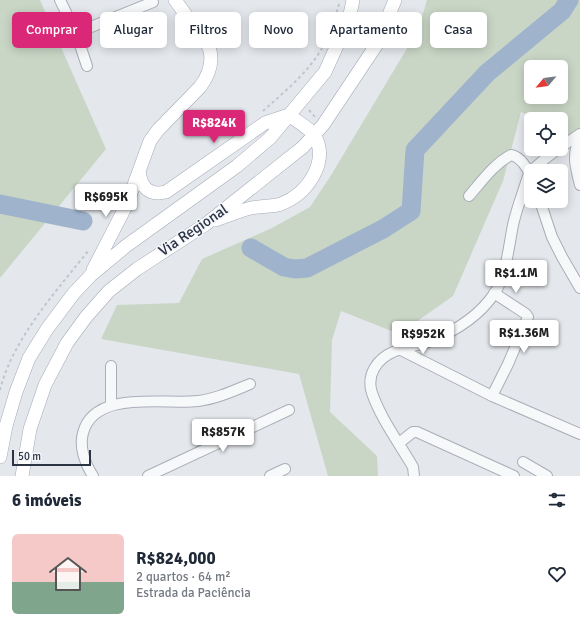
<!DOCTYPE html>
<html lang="pt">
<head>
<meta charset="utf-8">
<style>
	body { margin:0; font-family:Signika,sans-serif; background:#f2f2f3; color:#1f2937; height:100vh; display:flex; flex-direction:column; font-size:15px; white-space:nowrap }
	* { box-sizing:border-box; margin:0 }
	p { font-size:13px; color:#747a83 }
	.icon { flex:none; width:22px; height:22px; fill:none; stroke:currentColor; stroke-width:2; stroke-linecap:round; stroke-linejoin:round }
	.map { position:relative; height:476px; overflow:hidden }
	.drawer { display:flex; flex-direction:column; background:#fff; flex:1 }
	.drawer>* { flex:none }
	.guide { position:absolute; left:12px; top:12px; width:556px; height:36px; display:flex; gap:8px }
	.needle { width:26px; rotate:241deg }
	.fabs { position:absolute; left:524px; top:60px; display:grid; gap:8px }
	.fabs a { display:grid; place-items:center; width:44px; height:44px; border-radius:6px; background:#fff; box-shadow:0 2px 10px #0003; font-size:20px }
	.scale { position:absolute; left:12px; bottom:10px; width:79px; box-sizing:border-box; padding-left:4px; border:2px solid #2b3445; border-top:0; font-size:11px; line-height:14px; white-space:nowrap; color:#2b3445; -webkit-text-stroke:3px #f4f6f9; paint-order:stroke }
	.price { position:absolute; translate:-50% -34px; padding:0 9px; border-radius:4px; background:#fff; color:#222; font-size:13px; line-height:26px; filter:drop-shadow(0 1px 2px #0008) }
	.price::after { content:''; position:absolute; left:50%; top:24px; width:12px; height:9px; margin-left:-6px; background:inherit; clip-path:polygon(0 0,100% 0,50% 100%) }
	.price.active { background:#db2777; color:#fff }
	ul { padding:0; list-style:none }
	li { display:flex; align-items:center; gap:12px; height:100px; padding:0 12px }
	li+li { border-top:1px solid #e0e1e3 }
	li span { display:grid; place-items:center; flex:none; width:112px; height:80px; border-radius:6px; color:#555 }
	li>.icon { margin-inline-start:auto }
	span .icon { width:48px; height:48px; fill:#fffc; stroke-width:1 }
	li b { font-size:17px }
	h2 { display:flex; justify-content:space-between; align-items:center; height:48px; padding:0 12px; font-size:17px }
	.chip { padding:0 14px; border-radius:6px; background:#fff; box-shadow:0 2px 10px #0003; font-size:14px; line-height:36px }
	.chip.active { background:#db2777; color:#fff }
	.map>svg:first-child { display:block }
</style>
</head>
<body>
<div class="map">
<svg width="580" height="476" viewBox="0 0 580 476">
	<rect width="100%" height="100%" fill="#e4e7ec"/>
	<path fill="#c9d6c5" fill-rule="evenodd" d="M 0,0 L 40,0 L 106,149 L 0,278 Z
		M 427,0 L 580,0 L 580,141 L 561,131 L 561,119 L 536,119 L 521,112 L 503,181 L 453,296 L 399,334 L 341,311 L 332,340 L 330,412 L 377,456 L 378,476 L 328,476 L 299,374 L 101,339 L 117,305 L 179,303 L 202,259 L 272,228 L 310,207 L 330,177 L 418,30 ZM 531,67 L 561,67 L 561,97 L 531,97 Z"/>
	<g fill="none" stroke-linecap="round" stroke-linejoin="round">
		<path stroke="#9fb4cc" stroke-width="19" d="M 0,204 L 83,221
			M 251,248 L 284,267 L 295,269 L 307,268 L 383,229 L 411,211 L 415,150 L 487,73 L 562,11 L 569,0"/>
		<g stroke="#a9aeb7" stroke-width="12">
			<path id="minor" d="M 60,0 L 76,33 L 87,66
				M 76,33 L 153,2
				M 580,139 C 571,154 576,169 580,185
				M 561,147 L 580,134
				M 531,171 L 546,158 L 558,149
				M 469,196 C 482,181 494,164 511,155 C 521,157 528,169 531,177
				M 540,201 L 552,237 L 562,257 L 580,288
				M 401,350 L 492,396 L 580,434
				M 492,396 L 508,364 L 528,317 L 526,314 L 494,293
				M 111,405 L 111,366
				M 399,443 L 413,432 L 417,432 L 514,476
				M 523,462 L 547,476
				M 93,476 C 85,464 79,447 83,433 C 94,389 165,405 198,401 C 216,399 233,391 250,384
				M 148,476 L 289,410
				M 270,476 L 285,469
				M 414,476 L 413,467 C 399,443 381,419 372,393 C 366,375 377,359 393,352 C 405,346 419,346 431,341 C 455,331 479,316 494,294 C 506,277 509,245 513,225 C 517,207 524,190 529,173 L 531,171"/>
		</g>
		<g stroke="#a3abb8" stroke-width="14">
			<path id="major" d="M 139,171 C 141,187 148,196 166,192 L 265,123 L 289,115
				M 216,220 C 227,216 239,211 251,208 C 260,206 272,207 281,204 C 307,194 329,163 315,136 C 312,130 295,120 289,115
				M 93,270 L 127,204 L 150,141 L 158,130 L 200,87 C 209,75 214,62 209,47 L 175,0
				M 0,457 L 6,426 L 16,392 L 29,358 L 47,329 L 74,293 L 91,275 L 126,246 L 237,166 L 270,138 L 325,72 L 349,19 L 353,0
				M 22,476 L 30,429 L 45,385 L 67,343 L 86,317 L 109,291 L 137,269 L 206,224 L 303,147 L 323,125 L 377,44 L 395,0"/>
		</g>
		<path stroke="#c2c5cb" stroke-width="2" stroke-dasharray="3 3" stroke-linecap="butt" d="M 333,24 L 340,1
			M 309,110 L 315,117
			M 263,111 C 284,92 308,73 322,48
			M 0,390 C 12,340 57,290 89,250"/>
		<use href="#minor" stroke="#f7f8fa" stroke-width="10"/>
		<use href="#major" stroke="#fff" stroke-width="13"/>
	</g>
	<g text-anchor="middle" stroke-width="3" stroke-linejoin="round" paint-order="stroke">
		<g font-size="15" fill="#2b3445" stroke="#f4f6f9">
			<text transform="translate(193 230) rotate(-34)" y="5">Via Regional</text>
		</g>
	</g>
</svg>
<div class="fabs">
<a><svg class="needle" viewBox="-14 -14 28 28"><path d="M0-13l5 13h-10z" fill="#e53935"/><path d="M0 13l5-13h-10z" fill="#747a83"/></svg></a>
<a><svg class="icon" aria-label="locate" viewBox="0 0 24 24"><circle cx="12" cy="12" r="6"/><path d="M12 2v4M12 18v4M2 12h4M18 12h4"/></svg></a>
<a><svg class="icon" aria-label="layers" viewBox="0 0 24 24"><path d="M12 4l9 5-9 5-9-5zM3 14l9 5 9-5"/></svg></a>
</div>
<div class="scale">50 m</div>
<b class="price active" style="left:214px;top:144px">R$824K</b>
<b class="price" style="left:106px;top:218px">R$695K</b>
<b class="price" style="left:516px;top:294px">R$1.1M</b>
<b class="price" style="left:524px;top:354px">R$1.36M</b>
<b class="price" style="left:423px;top:355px">R$952K</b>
<b class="price" style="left:223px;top:453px">R$857K</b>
<div class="guide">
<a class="chip active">Comprar</a>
<a class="chip">Alugar</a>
<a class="chip">Filtros</a>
<a class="chip">Novo</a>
<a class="chip">Apartamento</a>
<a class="chip">Casa</a>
</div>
</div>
<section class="drawer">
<h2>6 imóveis<svg class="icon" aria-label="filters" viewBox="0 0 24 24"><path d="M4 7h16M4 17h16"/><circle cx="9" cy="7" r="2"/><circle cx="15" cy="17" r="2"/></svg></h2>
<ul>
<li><span style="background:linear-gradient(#f6c9c9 60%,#7fa58c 0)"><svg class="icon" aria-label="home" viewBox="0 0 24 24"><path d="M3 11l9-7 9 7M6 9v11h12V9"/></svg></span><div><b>R$824,000</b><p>2 quartos · 64 m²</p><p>Estrada da Paciência</p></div><svg class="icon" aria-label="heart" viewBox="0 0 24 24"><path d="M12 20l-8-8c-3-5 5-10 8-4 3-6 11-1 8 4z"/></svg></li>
</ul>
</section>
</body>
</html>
